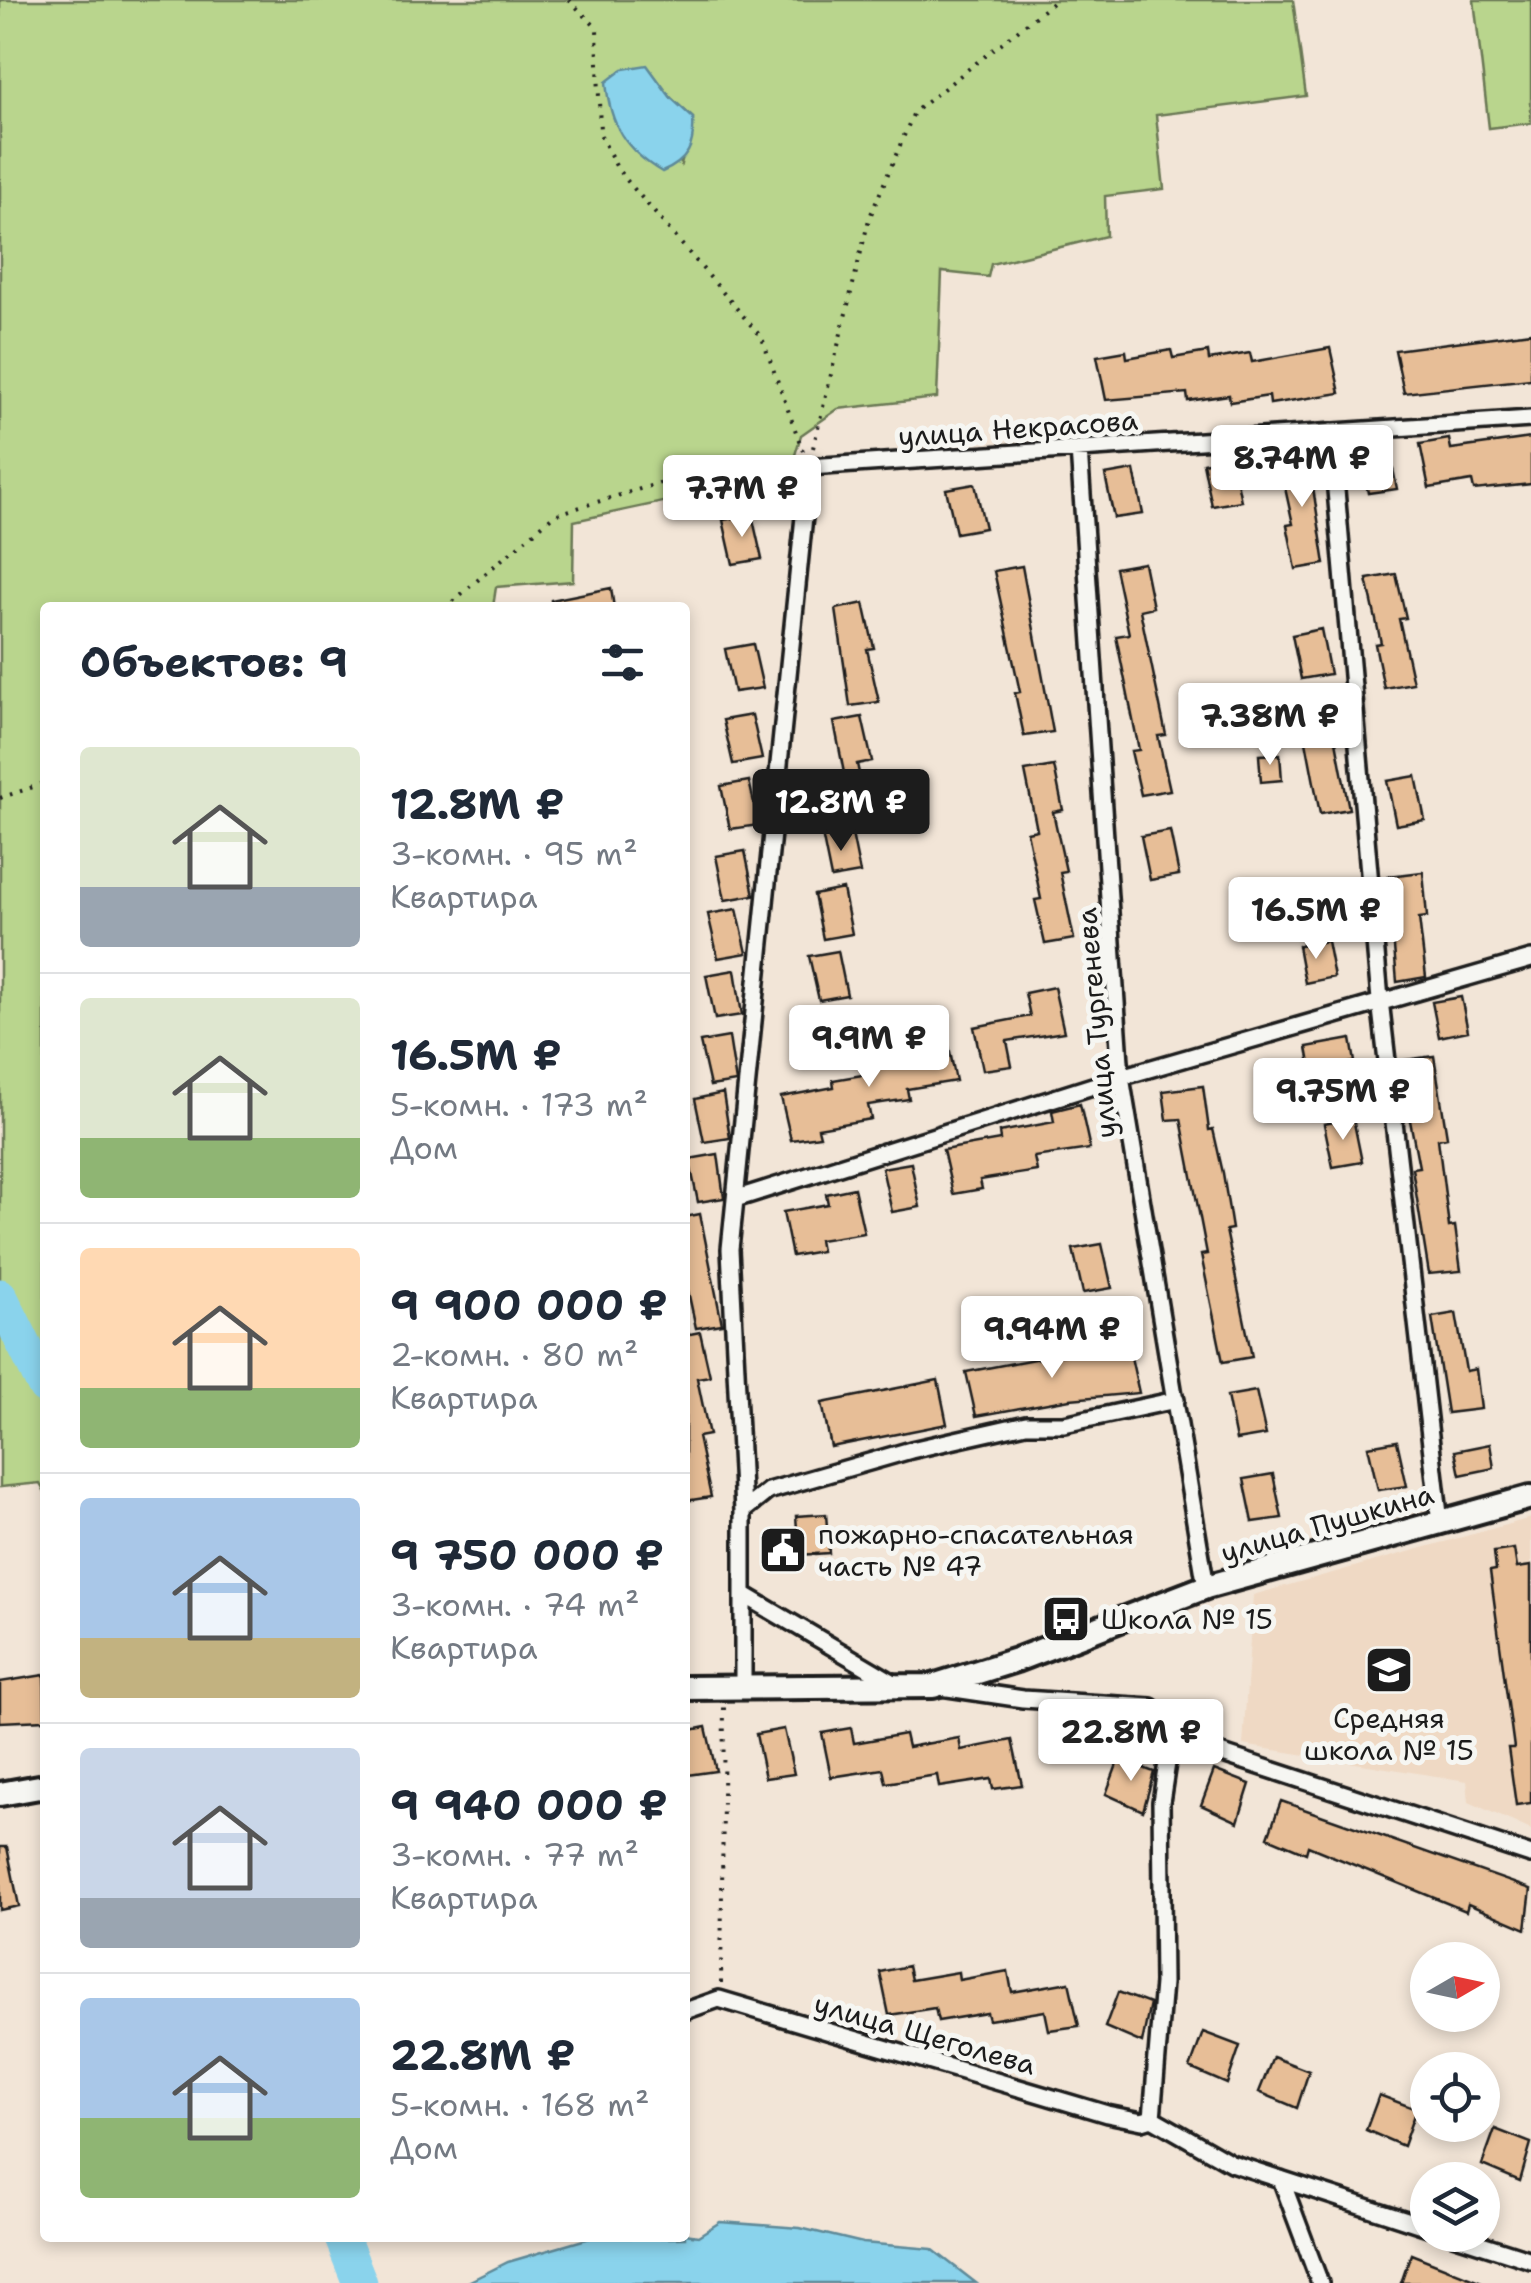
<!DOCTYPE html>
<html lang="ru">
<head>
<meta charset="utf-8">
<style>
	body { margin:0; font-family:"Shantell Sans",sans-serif; background:#f2f2f3; color:#1f2937; height:100vh; display:flex; flex-direction:column; font-size:38px; white-space:nowrap }
	* { box-sizing:border-box; margin:0 }
	p { font-size:32px; color:#747a83 }
	.icon { flex:none; width:55px; height:55px; fill:none; stroke:currentColor; stroke-width:2; stroke-linecap:round; stroke-linejoin:round }
	.map { position:relative; flex:1; overflow:hidden }
	.side { position:absolute; left:40px; top:602px; width:650px; height:1640px; display:flex; flex-direction:column; background:#fff; border-radius:10px; box-shadow:0 5px 15px #0003 }
	.side>* { flex:none }
	.needle { width:65px; rotate:81deg }
	.buttons { position:absolute; left:1410px; top:1942px; display:grid; gap:20px }
	.buttons a { display:grid; place-items:center; width:90px; height:90px; border-radius:50%; background:#fff; box-shadow:0 5px 15px #0003; font-size:50px }
	.price { position:absolute; translate:-50% -85px; padding:0 22px; border-radius:10px; background:#fff; color:#222; font-size:32px; line-height:65px; filter:drop-shadow(0 2px 5px #0008) }
	.price::after { content:''; position:absolute; left:50%; top:60px; width:30px; height:22px; margin-left:-15px; background:inherit; clip-path:polygon(0 0,100% 0,50% 100%) }
	.price.selected { background:#1c1c1c; color:#fff }
	ul { padding:0; list-style:none }
	li { display:flex; align-items:center; gap:30px; height:250px; padding:0 40px }
	li+li { border-top:2px solid #e0e1e3 }
	li span { display:grid; place-items:center; flex:none; width:280px; height:200px; border-radius:10px; color:#555 }
	li>.icon { margin-inline-start:auto }
	span .icon { width:120px; height:120px; fill:#fffc; stroke-width:1 }
	li b { font-size:42px }
	h2 { display:flex; justify-content:space-between; align-items:center; height:120px; padding:0 40px; font-size:42px }
	.map>svg:first-child { display:block }
</style>
</head>
<body>
<div class="map">
<svg width="1531" height="2283" viewBox="0 0 1531 2283">
	<rect width="100%" height="100%" fill="#f2e5d7"/>
	<filter id="ink" filterUnits="userSpaceOnUse"><feTurbulence type="fractalNoise" baseFrequency=".01" numOctaves="2"/><feDisplacementMap in="SourceGraphic" scale="20" xChannelSelector="R" yChannelSelector="G"/><feConvolveMatrix kernelMatrix="1 2 1 2 8 2 1 2 1" color-interpolation-filters="sRGB"/></filter>
	<g filter="url(#ink)">
		<path fill="#efd9c4" d="M 1531,1518 L 1531,1830 L 1469,1802 L 1467,1781 L 1243,1745 L 1253,1595 Z"/>
		<path fill="#b9d58d" stroke="#6a7854" stroke-width="2.5" fill-rule="evenodd" d="M 0,0 L 1293,0 L 1306,96 L 1156,115 L 1164,189 L 1105,196 L 1106,236 L 991,264 L 988,277 L 942,272 L 937,398 L 838,409 L 801,435 L 789,475 L 574,521 L 573,581 L 496,587 L 493,607 L 45,608 L 45,1492 L 40,1483 L 0,1487 ZM 647,66 L 671,98 L 693,118 L 681,164 Z
			M 1474,0 L 1531,0 L 1531,123 L 1489,128 Z"/>
		<path fill="#8ad3ec" stroke="#5e8a99" stroke-width="2.5" d="M 647,65 L 671,98 L 693,118 C 695,146 688,161 662,172 C 625,150 610,125 606,82 L 623,69 Z
			M 720,2222 L 800,2228 L 863,2243 L 932,2249 L 976,2283 L 466,2283 L 508,2262 L 590,2238 L 685,2238 L 685,2234 L 698,2236 Z"/>
		<g fill="none" stroke-linecap="round" stroke-linejoin="round">
			<path stroke="#8ad3ec" stroke-width="35" d="M 0,1296 L 45,1387
				M 342,2238 L 360,2283"/>
		</g>
		<path fill="#e7be97" stroke="#1c1c1c" stroke-width="2.5" d="M 1531,332 L 1531,379 L 1404,393 L 1395,350 Z
			M 1330,348 L 1340,393 L 1270,404 L 1269,396 L 1230,402 L 1229,395 L 1188,401 L 1187,393 L 1106,400 L 1097,356 L 1126,351 L 1127,358 L 1171,350 L 1173,358 L 1208,352 L 1209,360 L 1250,353 L 1252,362 Z
			M 1531,438 L 1531,484 L 1474,490 L 1472,481 L 1429,488 L 1420,444 L 1449,439 L 1451,449 Z
			M 1388,444 L 1397,489 L 1368,493 L 1359,449 Z
			M 1307,450 L 1325,564 L 1296,569 L 1287,525 L 1293,524 L 1278,456 Z
			M 1232,457 L 1241,501 L 1212,506 L 1203,463 Z
			M 1134,470 L 1143,514 L 1114,518 L 1105,475 Z
			M 975,484 L 985,528 L 956,533 L 946,489 Z
			M 752,515 L 762,559 L 733,564 L 723,520 Z
			M 1144,563 L 1153,607 L 1140,610 L 1166,735 L 1158,736 L 1170,790 L 1141,795 L 1131,751 L 1139,750 L 1116,636 L 1129,634 L 1115,568 Z
			M 1022,566 L 1053,732 L 1024,736 L 1015,693 L 1020,692 L 994,571 Z
			M 1396,574 L 1406,618 L 1399,619 L 1413,683 L 1384,688 L 1375,644 L 1381,643 L 1367,579 Z
			M 611,588 L 614,608 L 551,608 L 551,600 Z
			M 864,603 L 874,648 L 867,649 L 879,702 L 850,706 L 836,609 Z
			M 1321,629 L 1330,674 L 1301,679 L 1292,635 Z
			M 753,644 L 763,688 L 734,692 L 725,649 Z
			M 1330,710 L 1349,809 L 1320,814 L 1301,715 Z
			M 752,715 L 762,759 L 733,764 L 723,720 Z
			M 862,717 L 872,761 L 857,764 L 868,814 L 839,819 L 830,775 L 844,773 L 834,722 Z
			M 1280,754 L 1282,780 L 1261,782 L 1259,755 Z
			M 1054,766 L 1063,810 L 1053,812 L 1066,871 L 1060,872 L 1074,939 L 1045,944 L 1035,900 L 1041,899 L 1027,832 L 1037,830 L 1025,771 Z
			M 1416,776 L 1425,820 L 1396,825 L 1387,781 Z
			M 749,781 L 759,825 L 730,829 L 721,786 Z
			M 851,829 L 860,873 L 831,878 L 822,834 Z
			M 1170,831 L 1179,875 L 1150,880 L 1141,836 Z
			M 745,851 L 754,895 L 725,900 L 716,856 Z
			M 1423,872 L 1427,917 L 1419,918 L 1426,977 L 1397,982 L 1388,876 Z
			M 843,889 L 852,934 L 823,939 L 814,895 Z
			M 737,909 L 747,953 L 718,958 L 708,914 Z
			M 1327,941 L 1334,977 L 1305,983 L 1298,946 Z
			M 838,951 L 847,995 L 819,1000 L 809,956 Z
			M 735,970 L 742,1015 L 715,1019 L 706,975 Z
			M 1054,987 L 1064,1032 L 1007,1041 L 1012,1066 L 983,1070 L 974,1027 L 1030,1016 L 1025,993 Z
			M 1461,997 L 1468,1031 L 1439,1037 L 1432,1002 Z
			M 729,1037 L 736,1082 L 710,1086 L 700,1042 Z
			M 947,1037 L 956,1081 L 907,1089 L 909,1099 L 868,1105 L 871,1119 L 818,1128 L 820,1136 L 791,1140 L 781,1097 L 834,1087 L 833,1080 L 874,1073 L 871,1060 L 920,1051 L 918,1042 Z
			M 1351,1039 L 1355,1062 L 1311,1070 L 1307,1047 Z
			M 1434,1056 L 1447,1137 L 1438,1139 L 1449,1227 L 1455,1226 L 1461,1271 L 1429,1274 L 1412,1168 L 1419,1167 L 1408,1110 L 1412,1109 L 1405,1060 Z
			M 1203,1086 L 1209,1130 L 1213,1129 L 1223,1173 L 1232,1229 L 1226,1230 L 1252,1357 L 1223,1362 L 1201,1255 L 1207,1254 L 1181,1119 L 1167,1120 L 1163,1091 Z
			M 723,1093 L 730,1138 L 704,1142 L 695,1099 Z
			M 1080,1104 L 1090,1149 L 1034,1157 L 1037,1171 L 980,1180 L 982,1189 L 953,1194 L 943,1150 L 1000,1140 L 999,1132 L 1054,1122 L 1052,1111 Z
			M 1353,1118 L 1362,1162 L 1333,1167 L 1324,1124 Z
			M 718,1154 L 724,1198 L 698,1202 L 689,1159 Z
			M 911,1163 L 920,1207 L 892,1212 L 882,1168 Z
			M 854,1188 L 864,1233 L 819,1240 L 821,1251 L 792,1256 L 783,1212 L 828,1204 L 826,1194 Z
			M 700,1214 L 722,1324 L 696,1328 L 685,1277 L 685,1217 Z
			M 1102,1244 L 1112,1288 L 1083,1293 L 1073,1249 Z
			M 1456,1313 L 1466,1371 L 1476,1369 L 1481,1409 L 1447,1413 L 1432,1317 Z
			M 700,1332 L 710,1376 L 697,1378 L 709,1435 L 698,1437 L 711,1497 L 685,1501 L 685,1335 Z
			M 1129,1348 L 1139,1393 L 1070,1399 L 976,1416 L 966,1372 L 1045,1357 Z
			M 938,1380 L 947,1424 L 831,1447 L 822,1403 Z
			M 1256,1391 L 1266,1435 L 1236,1440 L 1227,1396 Z
			M 1397,1441 L 1407,1486 L 1378,1490 L 1368,1446 Z
			M 1490,1444 L 1494,1468 L 1460,1475 L 1455,1451 Z
			M 1273,1474 L 1282,1518 L 1253,1522 L 1244,1479 Z
			M 826,1514 L 829,1553 L 799,1555 L 796,1516 Z
			M 1514,1549 L 1517,1568 L 1531,1566 L 1531,1803 L 1516,1805 L 1508,1748 L 1514,1748 L 1490,1571 L 1496,1570 L 1494,1552 Z
			M 44,1675 L 45,1720 L 0,1722 L 0,1682 Z
			M 706,1727 L 716,1771 L 687,1775 L 685,1731 Z
			M 851,1728 L 854,1743 L 905,1734 L 908,1747 L 959,1738 L 961,1750 L 1012,1740 L 1022,1785 L 993,1789 L 991,1779 L 939,1787 L 937,1775 L 886,1783 L 883,1769 L 831,1777 L 822,1733 Z
			M 784,1729 L 794,1774 L 765,1778 L 756,1734 Z
			M 1119,1759 L 1154,1772 L 1143,1811 L 1106,1794 Z
			M 1214,1770 L 1250,1784 L 1238,1822 L 1201,1805 Z
			M 1281,1801 L 1531,1889 L 1526,1929 L 1468,1904 L 1466,1911 L 1308,1846 L 1306,1853 L 1268,1837 Z
			M 0,1847 L 7,1847 L 19,1906 L 0,1910 Z
			M 908,1966 L 911,1980 L 958,1972 L 959,1980 L 1008,1971 L 1012,1992 L 1069,1982 L 1079,2026 L 1049,2030 L 1045,2011 L 989,2020 L 987,2013 L 938,2021 L 935,2008 L 889,2015 L 880,1972 Z
			M 1118,1992 L 1150,2004 L 1142,2043 L 1105,2027 Z
			M 1203,2032 L 1240,2046 L 1227,2084 L 1190,2068 Z
			M 1273,2057 L 1309,2071 L 1297,2108 L 1259,2092 Z
			M 1379,2095 L 1416,2109 L 1403,2146 L 1366,2130 Z
			M 1495,2129 L 1531,2143 L 1520,2181 L 1482,2165 Z
			M 1411,2254 L 1482,2282 L 1482,2283 L 1401,2283 Z"/>
		<g fill="none" stroke-linecap="round" stroke-linejoin="round">
			<g stroke="#1c1c1c" stroke-width="22">
				<path id="street" d="M 1331,432 L 1380,1000 L 1440,1523
					M 1079,449 L 1121,1077 L 1206,1587
					M 735,1199 L 1121,1077 L 1531,959
					M 743,1511 L 768,1491 L 911,1450 L 1026,1424 L 1064,1424 L 1176,1400
					M 743,1594 L 899,1686
					M 743,1687 L 743,1511 L 730,1249 L 809,467 L 1531,419
					M 941,1687 L 1023,1699 L 1151,1707 L 1171,1737 L 1531,1855
					M 1171,1737 L 1161,1802 L 1163,1983 L 1152,2118 L 1231,2163 L 1428,2227
					M 685,2011 L 719,1999 L 1107,2114 L 1142,2121 L 1152,2118
					M 1281,2179 L 1320,2283
					M 1453,2235 L 1531,2260"/>
			</g>
			<g stroke="#1c1c1c" stroke-width="30">
				<path id="secondary" d="M 685,1688 L 933,1686 L 1016,1660 L 1206,1587 L 1531,1497
					M 0,1794 L 45,1786"/>
			</g>
			<path stroke="#1c1c1c" stroke-width="4" stroke-dasharray="2.5 8" stroke-linecap="butt" d="M 569,0 L 597,28 L 600,134 L 618,170 L 762,338 L 804,454
				M 813,448 L 869,219 L 914,112 L 1056,0
				M 445,608 L 554,515 L 660,483 L 754,468 L 794,467
				M 0,798 L 45,783
				M 721,1983 L 724,1707"/>
			<use href="#street" stroke="#f6f6f2" stroke-width="15"/>
			<use href="#secondary" stroke="#f6f6f2" stroke-width="22"/>
		</g>
	</g>
	<defs>
		<g id="civic-square" transform="scale(2.5)"><rect x="-9" y="-9" width="18" height="18" rx="4" fill="#1c1c1c" stroke="#f6f6f2"/><path d="M-.6-6.5H3V-4.5H.6V-3L4-1V1h2V6H-6V1h2V-1L-.6-3ZM-1.2 2.5V6h2.4V2.5Z" fill="#fff"/></g>
		<g id="bus-square" transform="scale(2.5)"><rect x="-9" y="-9" width="18" height="18" rx="4" fill="#1c1c1c" stroke="#f6f6f2"/><path d="M-5-6H5V4H4V6H2V4H-2V6H-4V4H-5ZM-3.5-4V0h7V-4ZM-3.5 1.2v1.5H-2V1.2ZM2 1.2v1.5H3.5V1.2Z" fill="#fff"/></g>
		<g id="school-square" transform="scale(2.5)"><rect x="-9" y="-9" width="18" height="18" rx="4" fill="#1c1c1c" stroke="#f6f6f2"/><path d="M0-5L7-2L0 1L-7-2ZM-4 1L0 2.5L4 1V4Q0 6-4 4Z" fill="#fff"/></g>
	</defs>
	<g fill-rule="evenodd">
		<use href="#civic-square" x="783" y="1550"/>
		<use href="#bus-square" x="1066" y="1619"/>
		<use href="#school-square" x="1389" y="1670"/>
	</g>
	<g text-anchor="middle" stroke-width="10" stroke-linejoin="round" paint-order="stroke">
		<g font-size="28" fill="#1c1c1c" stroke="#f6f6f2">
			<text transform="translate(1018 428) rotate(-4)" y="10">улица Некрасова</text>
			<text transform="translate(1096 1023) rotate(-95)" y="10">улица Тургенева</text>
			<text transform="translate(1327 1523) rotate(-16)" y="10">улица Пушкина</text>
			<text transform="translate(925 2034) rotate(16)" y="10">улица Щеголева</text>
		</g>
		<g font-size="28" fill="#1c1c1c" stroke="#f6f6f2" text-anchor="start">
			<text x="818" y="1544">пожарно-спасательная<tspan x="818" dy="32">часть № 47</tspan></text>
			<text x="1101" y="1629">Школа № 15</text>
			<text x="1389" y="1728" text-anchor="middle">Средняя<tspan x="1389" dy="32">школа № 15</tspan></text>
		</g>
	</g>
</svg>
<div class="buttons">
<a><svg class="needle" viewBox="-14 -14 28 28"><path d="M0-13l5 13h-10z" fill="#e53935"/><path d="M0 13l5-13h-10z" fill="#747a83"/></svg></a>
<a><svg class="icon" aria-label="locate" viewBox="0 0 24 24"><circle cx="12" cy="12" r="6"/><path d="M12 2v4M12 18v4M2 12h4M18 12h4"/></svg></a>
<a><svg class="icon" aria-label="layers" viewBox="0 0 24 24"><path d="M12 4l9 5-9 5-9-5zM3 14l9 5 9-5"/></svg></a>
</div>
<b class="price" style="left:1302px;top:510px">8.74M ₽</b>
<b class="price" style="left:742px;top:540px">7.7M ₽</b>
<b class="price" style="left:1270px;top:768px">7.38M ₽</b>
<b class="price selected" style="left:841px;top:854px">12.8M ₽</b>
<b class="price" style="left:1316px;top:962px">16.5M ₽</b>
<b class="price" style="left:869px;top:1090px">9.9M ₽</b>
<b class="price" style="left:1343px;top:1143px">9.75M ₽</b>
<b class="price" style="left:1052px;top:1381px">9.94M ₽</b>
<b class="price" style="left:1131px;top:1784px">22.8M ₽</b>
<section class="side">
<h2>Объектов: 9<svg class="icon" aria-label="filters" viewBox="0 0 24 24"><path d="M4 7h16M4 17h16"/><circle cx="9" cy="7" r="2"/><circle cx="15" cy="17" r="2"/></svg></h2>
<ul>
<li><span style="background:linear-gradient(#dfe7d0 70%,#9aa5b1 0)"><svg class="icon" aria-label="home" viewBox="0 0 24 24"><path d="M3 11l9-7 9 7M6 9v11h12V9"/></svg></span><div><b>12.8M ₽</b><p>3-комн. · 95 m²</p><p>Квартира</p></div></li>
<li><span style="background:linear-gradient(#dfe7d0 70%,#8fb573 0)"><svg class="icon" aria-label="home" viewBox="0 0 24 24"><path d="M3 11l9-7 9 7M6 9v11h12V9"/></svg></span><div><b>16.5M ₽</b><p>5-комн. · 173 m²</p><p>Дом</p></div></li>
<li><span style="background:linear-gradient(#ffd9b3 70%,#8fb573 0)"><svg class="icon" aria-label="home" viewBox="0 0 24 24"><path d="M3 11l9-7 9 7M6 9v11h12V9"/></svg></span><div><b>9 900 000 ₽</b><p>2-комн. · 80 m²</p><p>Квартира</p></div></li>
<li><span style="background:linear-gradient(#a9c7e8 70%,#c2b280 0)"><svg class="icon" aria-label="home" viewBox="0 0 24 24"><path d="M3 11l9-7 9 7M6 9v11h12V9"/></svg></span><div><b>9 750 000 ₽</b><p>3-комн. · 74 m²</p><p>Квартира</p></div></li>
<li><span style="background:linear-gradient(#c9d6e8 75%,#9aa5b1 0)"><svg class="icon" aria-label="home" viewBox="0 0 24 24"><path d="M3 11l9-7 9 7M6 9v11h12V9"/></svg></span><div><b>9 940 000 ₽</b><p>3-комн. · 77 m²</p><p>Квартира</p></div></li>
<li><span style="background:linear-gradient(#a9c7e8 60%,#8fb573 0)"><svg class="icon" aria-label="home" viewBox="0 0 24 24"><path d="M3 11l9-7 9 7M6 9v11h12V9"/></svg></span><div><b>22.8M ₽</b><p>5-комн. · 168 m²</p><p>Дом</p></div></li>
</ul>
</section>
</div>
</body>
</html>
